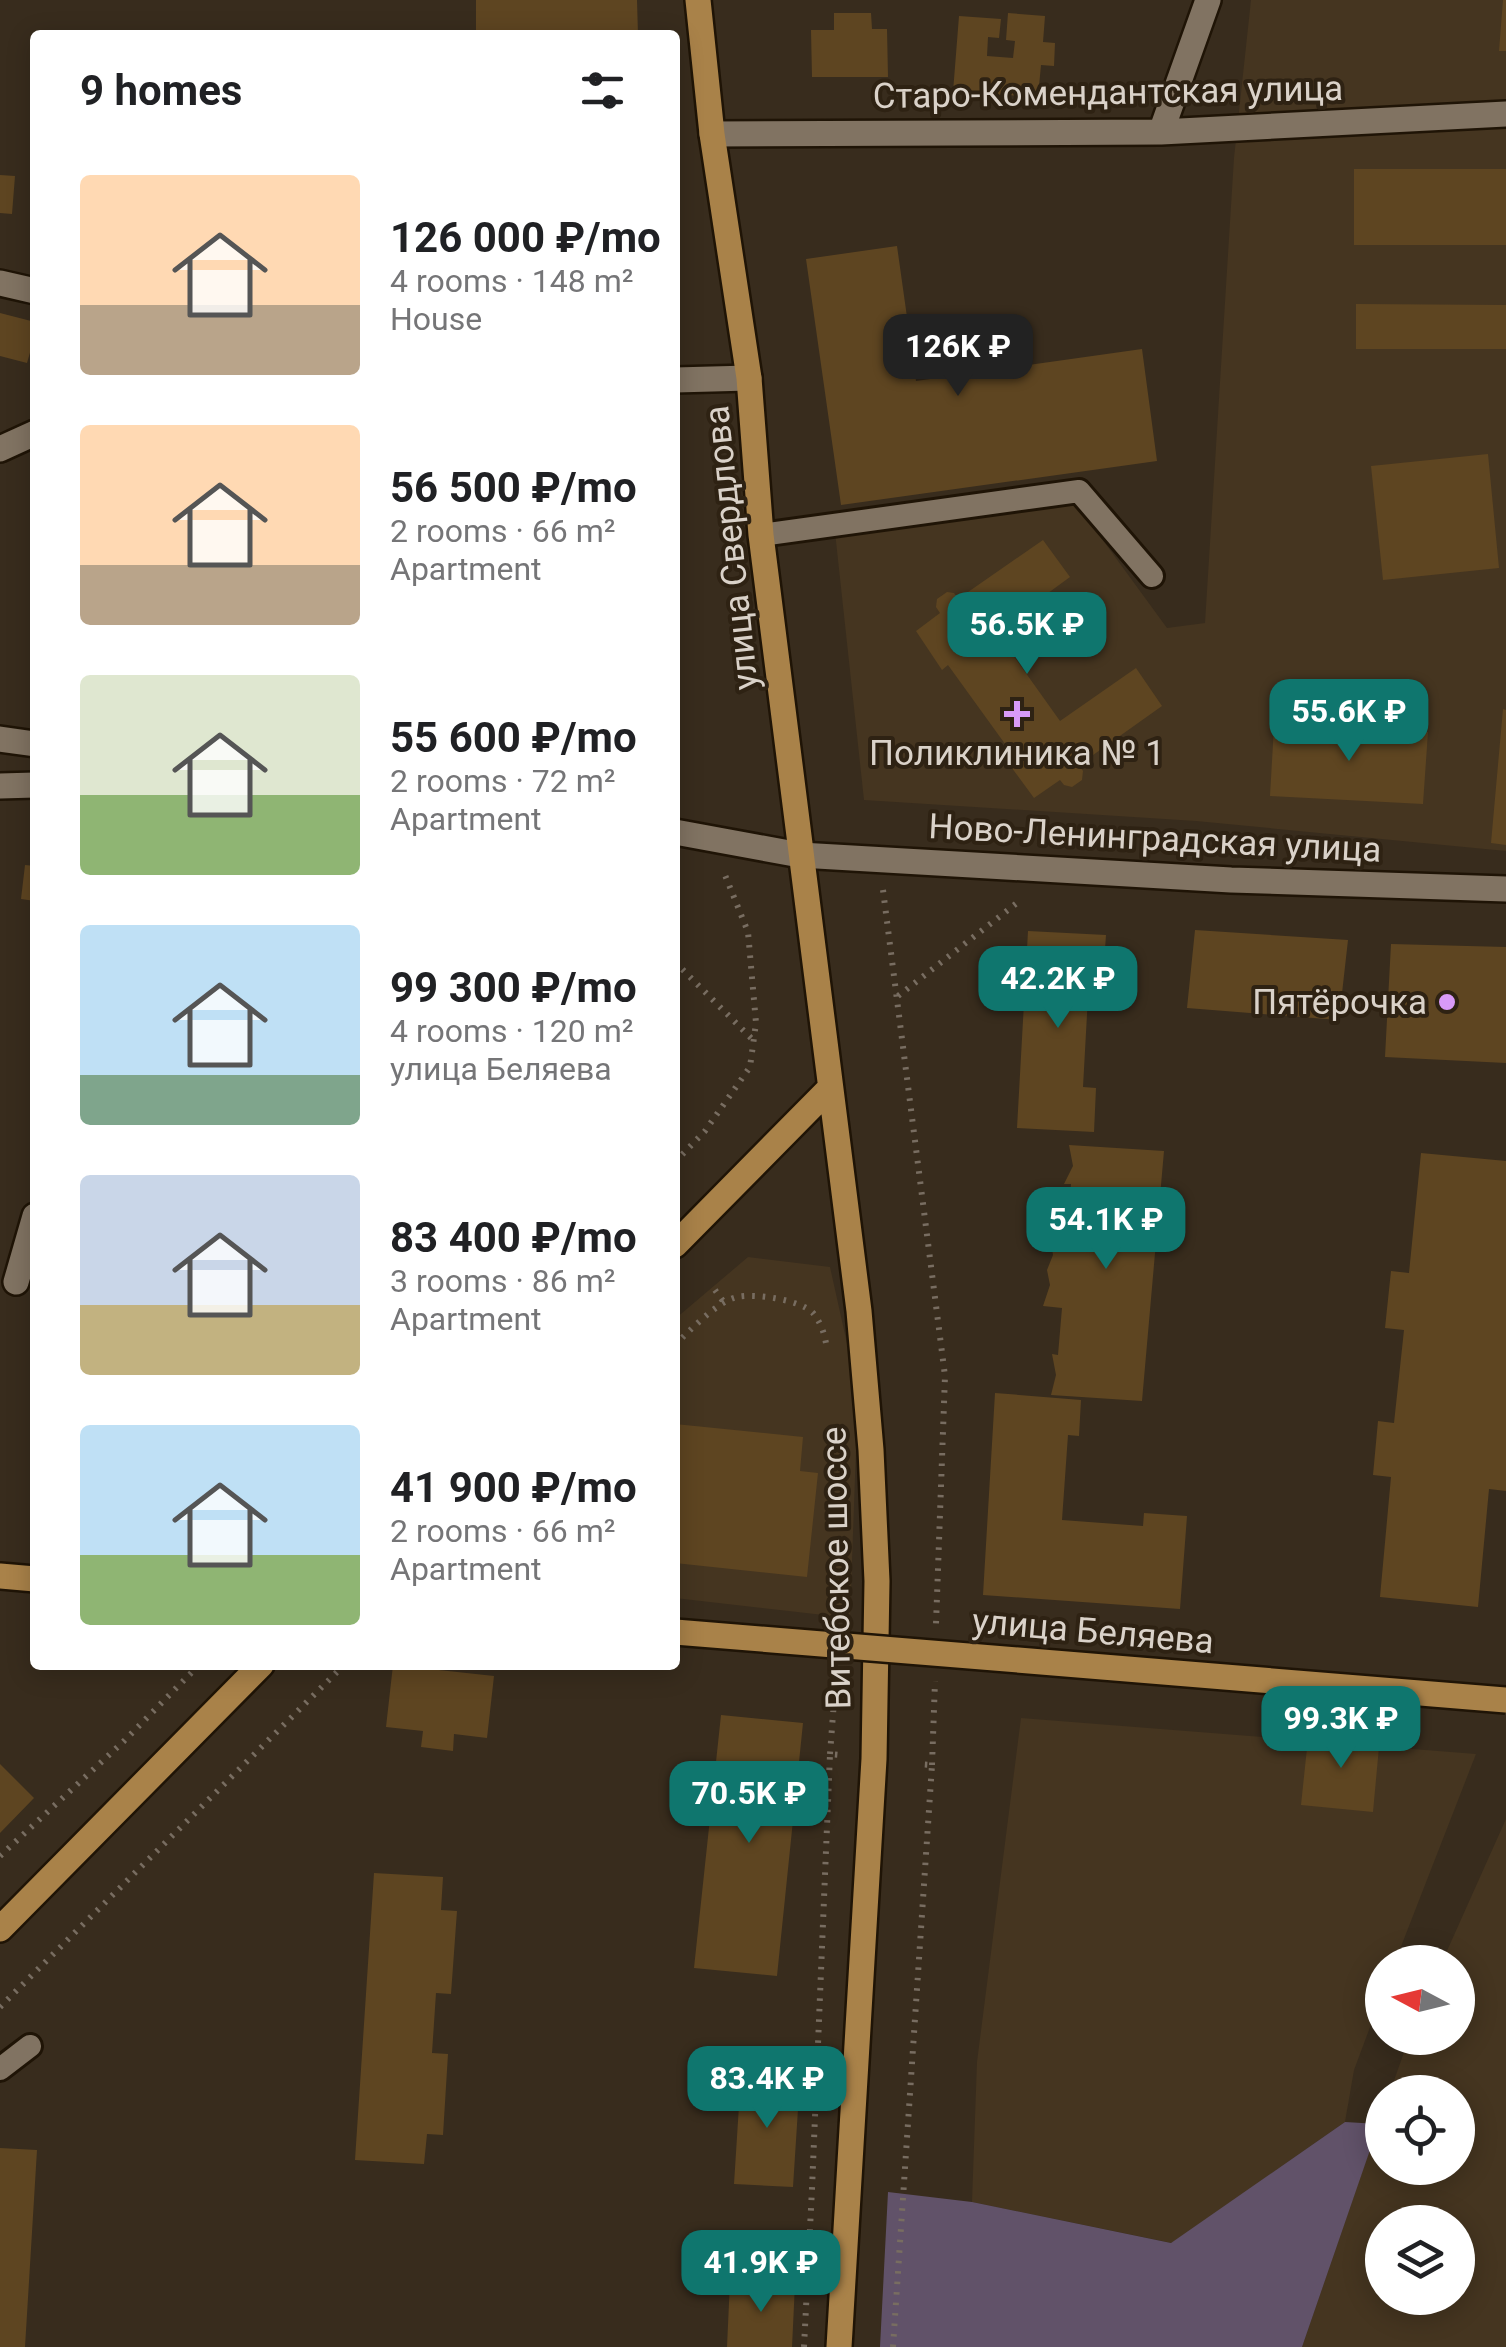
<!DOCTYPE html>
<html lang="en">
<head>
<meta charset="utf-8">
<style>
	body { margin:0; font-family:Roboto,sans-serif; background:#f2f2f2; color:#202124; height:100vh; display:flex; flex-direction:column; font-size:38px; white-space:nowrap }
	* { box-sizing:border-box; margin:0 }
	p { font-size:32px; color:#757577 }
	.icon { flex:none; width:55px; height:55px; fill:none; stroke:currentColor; stroke-width:2; stroke-linecap:round; stroke-linejoin:round }
	.map { position:relative; flex:1; overflow:hidden }
	.side { position:absolute; left:30px; top:30px; width:650px; height:1640px; display:flex; flex-direction:column; background:#fff; border-radius:10px; box-shadow:0 5px 25px #0003 }
	.side>* { flex:none }
	.needle { width:65px; rotate:277deg }
	.tools { position:absolute; left:1365px; top:1945px; display:grid; gap:20px }
	.tools a { display:grid; place-items:center; width:110px; height:110px; border-radius:50%; background:#fff; box-shadow:0 5px 25px #0003; font-size:50px }
	.price { position:absolute; translate:-50% -85px; padding:0 22px; border-radius:20px; background:#0f766e; color:#fff; font-size:32px; line-height:65px; filter:drop-shadow(0 2px 5px #0008) }
	.price::after { content:''; position:absolute; left:50%; top:60px; width:30px; height:22px; margin-left:-15px; background:inherit; clip-path:polygon(0 0,100% 0,50% 100%) }
	.price.selected { background:#222; color:#fff }
	ul { padding:0; list-style:none }
	li { display:flex; align-items:center; gap:30px; height:250px; padding:0 50px }
	li span { display:grid; place-items:center; flex:none; width:280px; height:200px; border-radius:10px; color:#555 }
	li>.icon { margin-inline-start:auto }
	span .icon { width:120px; height:120px; fill:#fffc; stroke-width:1 }
	li b { font-size:42px }
	h2 { display:flex; justify-content:space-between; align-items:center; height:120px; padding:0 50px; font-size:42px }
	.map>svg:first-child { display:block }
</style>
</head>
<body>
<div class="map">
<svg width="1506" height="2347" viewBox="0 0 1506 2347">
	<rect width="100%" height="100%" fill="#382c1d"/>
	<path fill="#453520" fill-rule="evenodd" d="M 1251,0 L 1506,0 L 1506,851 L 1196,821 L 864,800 L 835,532 L 1072,498 L 1167,628 L 1205,623 L 1234,158 Z
		M 748,1257 L 830,1267 L 858,1393 L 850,1618 L 675,1598 L 675,1319 Z
		M 1021,1718 L 1476,1754 L 1395,1962 L 1382,1962 L 1382,1995 L 1354,2070 L 1345,2122 L 1172,2243 L 972,2202 L 977,2062 Z
		M 1506,1819 L 1506,2347 L 1302,2347 L 1382,2114 L 1382,2168 L 1458,2168 L 1458,2092 L 1390,2092 L 1409,2038 L 1458,2038 L 1458,1962 L 1442,1962 ZM 1458,2222 L 1458,2298 L 1382,2298 L 1382,2222 Z"/>
	<path fill="#615269" d="M 1345,2122 L 1379,2124 L 1302,2347 L 880,2347 L 888,2192 L 972,2202 L 1171,2243 Z"/>
	<path fill="#5e4521" d="M 476,0 L 637,0 L 638,35 L 476,35 Z
		M 1503,0 L 1506,0 L 1506,51 L 1499,51 Z
		M 834,13 L 871,13 L 872,29 L 887,29 L 888,77 L 812,77 L 811,30 L 834,30 Z
		M 1008,13 L 1045,16 L 1043,42 L 1055,43 L 1054,66 L 1041,65 L 1038,97 L 953,92 L 959,16 L 1001,19 L 999,38 L 988,37 L 987,56 L 1013,58 L 1015,41 L 1006,40 Z
		M 1354,169 L 1506,169 L 1506,245 L 1354,245 Z
		M 0,175 L 15,176 L 12,214 L 0,213 Z
		M 897,246 L 916,381 L 1142,349 L 1157,461 L 841,505 L 806,259 Z
		M 1356,304 L 1506,305 L 1506,349 L 1356,349 Z
		M 0,313 L 35,322 L 35,335 L 27,363 L 0,356 Z
		M 1488,454 L 1499,568 L 1383,580 L 1371,466 Z
		M 1043,540 L 1070,577 L 996,631 L 1060,721 L 1136,668 L 1162,706 L 1079,765 L 1083,771 L 1082,780 L 1072,787 L 1064,785 L 1060,780 L 1034,798 L 1006,760 L 1013,755 L 948,665 L 942,670 L 916,631 L 940,613 L 936,607 L 937,599 L 947,592 L 954,593 L 958,599 Z
		M 1503,709 L 1506,710 L 1506,845 L 1491,843 Z
		M 1274,726 L 1428,732 L 1423,804 L 1270,796 Z
		M 25,865 L 35,866 L 35,901 L 21,899 Z
		M 1195,930 L 1348,940 L 1339,1020 L 1187,1008 Z
		M 1028,931 L 1106,935 L 1103,978 L 1089,978 L 1083,1087 L 1096,1088 L 1094,1132 L 1017,1128 Z
		M 1391,944 L 1506,947 L 1506,1063 L 1385,1057 Z
		M 1069,1145 L 1164,1151 L 1142,1401 L 1051,1395 L 1056,1375 L 1052,1354 L 1058,1355 L 1062,1308 L 1043,1306 L 1050,1285 L 1047,1270 L 1053,1255 L 1049,1231 L 1067,1233 L 1071,1184 L 1064,1184 L 1073,1166 Z
		M 1421,1153 L 1506,1161 L 1506,1491 L 1489,1489 L 1478,1607 L 1380,1597 L 1391,1477 L 1373,1475 L 1378,1421 L 1394,1423 L 1404,1330 L 1385,1328 L 1391,1271 L 1409,1273 Z
		M 995,1393 L 1081,1400 L 1079,1436 L 1068,1435 L 1062,1520 L 1143,1526 L 1144,1513 L 1187,1516 L 1180,1609 L 983,1595 Z
		M 675,1424 L 803,1437 L 800,1471 L 818,1473 L 807,1577 L 675,1563 Z
		M 393,1665 L 494,1676 L 487,1738 L 454,1734 L 453,1751 L 421,1747 L 423,1731 L 386,1727 Z
		M 721,1715 L 803,1723 L 777,1976 L 694,1968 Z
		M 1309,1729 L 1380,1736 L 1373,1812 L 1301,1805 Z
		M 0,1764 L 34,1798 L 0,1833 Z
		M 374,1873 L 443,1877 L 441,1910 L 457,1911 L 451,1994 L 436,1993 L 432,2053 L 448,2054 L 443,2135 L 427,2134 L 424,2164 L 355,2160 Z
		M 741,2074 L 800,2078 L 793,2187 L 734,2184 Z
		M 0,2148 L 37,2150 L 25,2347 L 0,2347 Z
		M 730,2281 L 795,2284 L 792,2347 L 727,2347 Z"/>
	<g fill="none" stroke-linecap="round" stroke-linejoin="round">
		<g stroke="#1f1406" stroke-width="28">
			<path id="service" d="M 761,535 L 1079,491 L 1152,576
				M 0,2069 L 30,2046"/>
		</g>
		<g stroke="#1f1406" stroke-width="30">
			<path id="minor" d="M 1161,132 L 1208,0
				M 712,134 L 1161,132 L 1506,114
				M 0,283 L 35,291
				M 675,380 L 749,378
				M 0,449 L 35,433
				M 0,739 L 35,744
				M 0,786 L 35,785
				M 675,832 L 800,855 L 1231,880 L 1506,889
				M 16,1282 L 35,1216"/>
		</g>
		<g stroke="#1f1406" stroke-width="30">
			<path id="primary" d="M 698,0 L 712,134 L 749,378 L 761,535 L 859,1311 L 871,1450 L 877,1581 L 874,1759 L 839,2347
				M 675,1245 L 829,1089
				M 0,1576 L 35,1579
				M 0,1929 L 261,1665"/>
		</g>
		<path stroke="#786d61" stroke-width="6" stroke-dasharray="2.5 8" stroke-linecap="butt" d="M 883,890 L 945,1376 L 936,1624
			M 675,962 L 753,1040
			M 898,996 L 1022,899
			M 675,1162 L 705,1131 L 750,1067 L 756,1023 L 748,932 L 723,870
			M 715,1290 L 725,1304
			M 675,1345 C 689,1331 718,1301 737,1297 C 755,1293 801,1300 813,1313 C 822,1324 825,1336 827,1349
			M 830,1754 L 836,1675
			M 932,1765 L 935,1681
			M 0,1856 L 124,1741 L 199,1665
			M 0,2007 L 344,1665
			M 804,2347 L 812,2189 L 830,1754 L 841,1755
			M 893,2347 L 932,1765 L 917,1764"/>
		<use href="#service" stroke="#817362" stroke-width="22"/>
		<use href="#minor" stroke="#817362" stroke-width="25"/>
		<use href="#primary" stroke="#a98249" stroke-width="25"/>
		<g stroke="#1f1406" stroke-width="30" stroke-linecap="butt">
			<path id="primary-bridge" d="M 675,1632 L 1506,1700"/>
		</g>
		<use href="#primary-bridge" stroke="#a98249" stroke-width="25"/>
	</g>
	<g fill="#d89af8" stroke="#2e2213" stroke-width="4">
		<path d="M1012 699h10v10h10v10h-10v10h-10v-10h-10v-10h10z"/>
		<circle cx="1447" cy="1002" r="10"/>
	</g>
	<g text-anchor="middle" stroke-width="8" stroke-linejoin="round" paint-order="stroke">
		<g font-size="35" fill="#dad2c9" stroke="#2e2213">
			<text transform="translate(1108 92) rotate(-1)" y="12">Старо-Комендантская улица</text>
			<text transform="translate(731 548) rotate(-96)" y="12">улица Свердлова</text>
			<text transform="translate(1155 838) rotate(3)" y="12">Ново-Ленинградская улица</text>
			<text transform="translate(836 1568) rotate(-91)" y="12">Витебское шоссе</text>
			<text transform="translate(1093 1631) rotate(5)" y="12">улица Беляева</text>
		</g>
		<g font-size="35" fill="#dad2c9" stroke="#2e2213">
			<text x="1017" y="765">Поликлиника № 1</text>
			<text x="1427" y="1014" text-anchor="end">Пятёрочка</text>
		</g>
	</g>
</svg>
<div class="tools">
<a><svg class="needle" viewBox="-14 -14 28 28"><path d="M0-13l5 13h-10z" fill="#e53935"/><path d="M0 13l5-13h-10z" fill="#757577"/></svg></a>
<a><svg class="icon" aria-label="locate" viewBox="0 0 24 24"><circle cx="12" cy="12" r="6"/><path d="M12 2v4M12 18v4M2 12h4M18 12h4"/></svg></a>
<a><svg class="icon" aria-label="layers" viewBox="0 0 24 24"><path d="M12 4l9 5-9 5-9-5zM3 14l9 5 9-5"/></svg></a>
</div>
<b class="price selected" style="left:958px;top:399px">126K ₽</b>
<b class="price" style="left:1027px;top:677px">56.5K ₽</b>
<b class="price" style="left:1349px;top:764px">55.6K ₽</b>
<b class="price" style="left:1058px;top:1031px">42.2K ₽</b>
<b class="price" style="left:1106px;top:1272px">54.1K ₽</b>
<b class="price" style="left:1341px;top:1771px">99.3K ₽</b>
<b class="price" style="left:749px;top:1846px">70.5K ₽</b>
<b class="price" style="left:767px;top:2131px">83.4K ₽</b>
<b class="price" style="left:761px;top:2315px">41.9K ₽</b>
<section class="side">
<h2>9 homes<svg class="icon" aria-label="filters" viewBox="0 0 24 24"><path d="M4 7h16M4 17h16"/><circle cx="9" cy="7" r="2"/><circle cx="15" cy="17" r="2"/></svg></h2>
<ul>
<li><span style="background:linear-gradient(#ffd9b3 65%,#b9a48a 0)"><svg class="icon" aria-label="home" viewBox="0 0 24 24"><path d="M3 11l9-7 9 7M6 9v11h12V9"/></svg></span><div><b>126 000 ₽/mo</b><p>4 rooms · 148 m²</p><p>House</p></div></li>
<li><span style="background:linear-gradient(#ffd9b3 70%,#b9a48a 0)"><svg class="icon" aria-label="home" viewBox="0 0 24 24"><path d="M3 11l9-7 9 7M6 9v11h12V9"/></svg></span><div><b>56 500 ₽/mo</b><p>2 rooms · 66 m²</p><p>Apartment</p></div></li>
<li><span style="background:linear-gradient(#dfe7d0 60%,#8fb573 0)"><svg class="icon" aria-label="home" viewBox="0 0 24 24"><path d="M3 11l9-7 9 7M6 9v11h12V9"/></svg></span><div><b>55 600 ₽/mo</b><p>2 rooms · 72 m²</p><p>Apartment</p></div></li>
<li><span style="background:linear-gradient(#bfe0f5 75%,#7fa58c 0)"><svg class="icon" aria-label="home" viewBox="0 0 24 24"><path d="M3 11l9-7 9 7M6 9v11h12V9"/></svg></span><div><b>99 300 ₽/mo</b><p>4 rooms · 120 m²</p><p>улица Беляева</p></div></li>
<li><span style="background:linear-gradient(#c9d6e8 65%,#c2b280 0)"><svg class="icon" aria-label="home" viewBox="0 0 24 24"><path d="M3 11l9-7 9 7M6 9v11h12V9"/></svg></span><div><b>83 400 ₽/mo</b><p>3 rooms · 86 m²</p><p>Apartment</p></div></li>
<li><span style="background:linear-gradient(#bfe0f5 65%,#8fb573 0)"><svg class="icon" aria-label="home" viewBox="0 0 24 24"><path d="M3 11l9-7 9 7M6 9v11h12V9"/></svg></span><div><b>41 900 ₽/mo</b><p>2 rooms · 66 m²</p><p>Apartment</p></div></li>
</ul>
</section>
</div>
</body>
</html>
